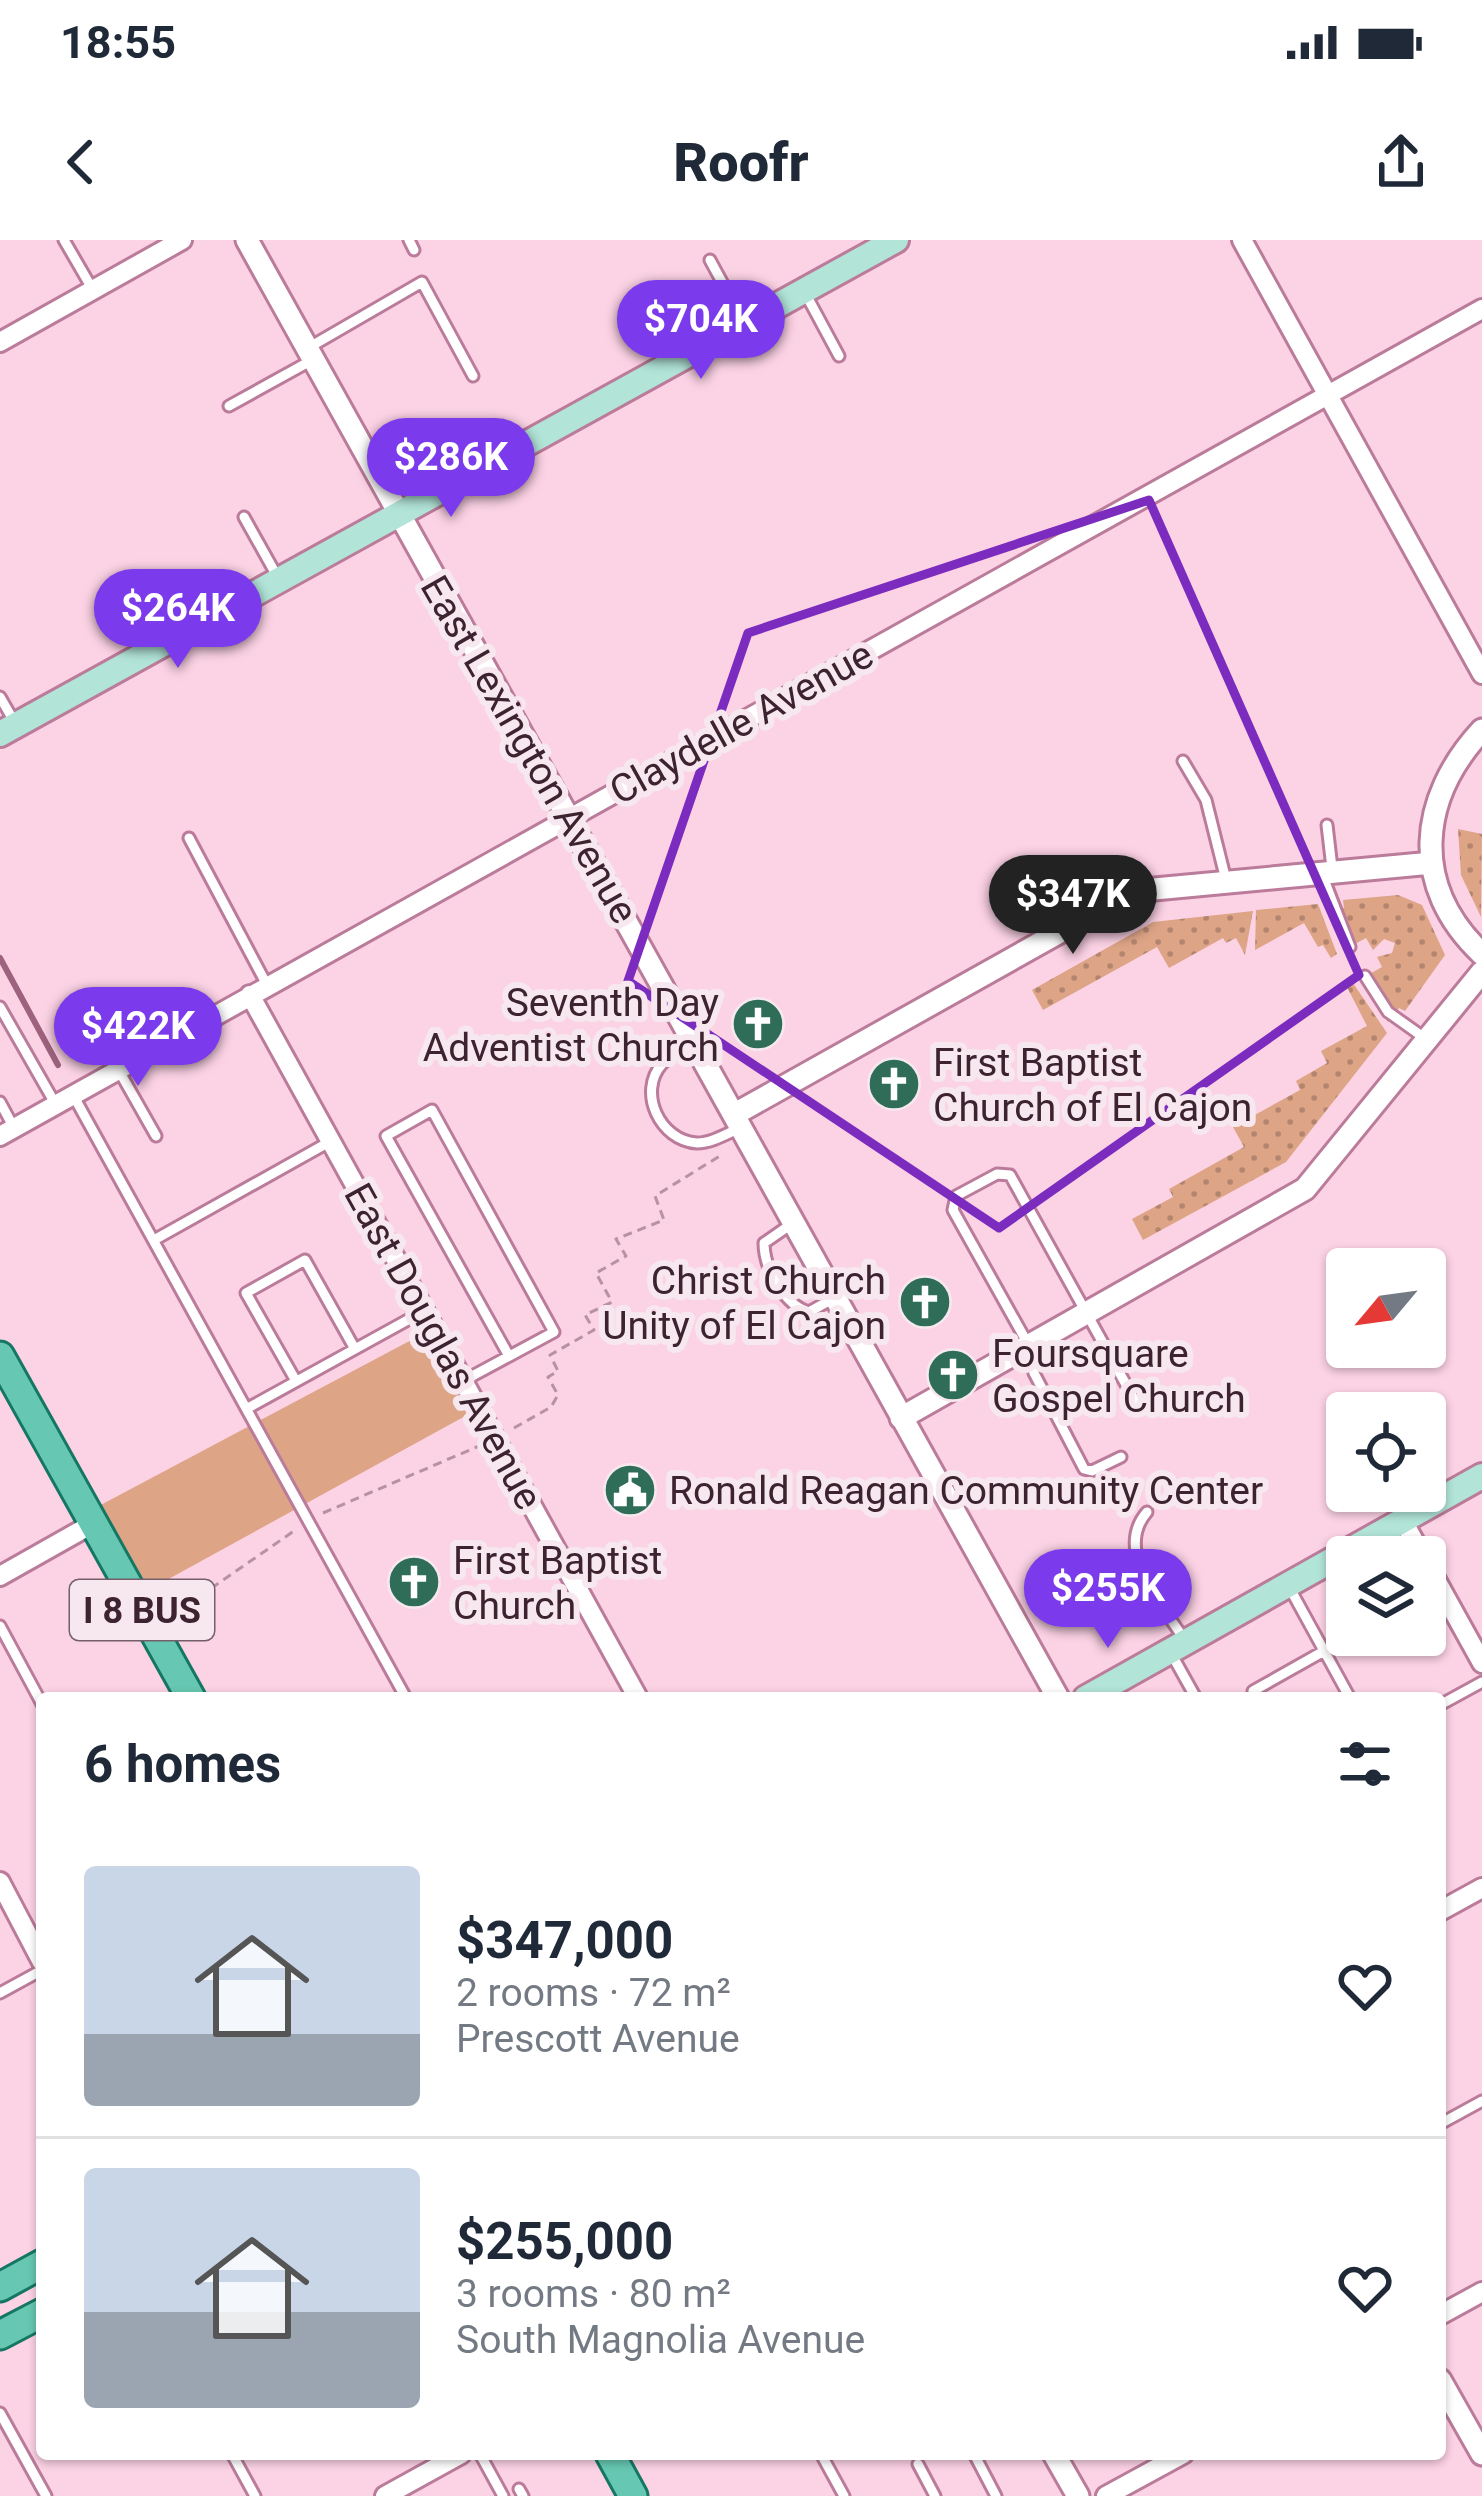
<!DOCTYPE html>
<html lang="en">
<head>
<meta charset="utf-8">
<style>
	body { margin:0; font-family:Roboto,sans-serif; background:#f6f6f7; color:#1f2937; height:100vh; display:flex; flex-direction:column; font-size:45px; white-space:nowrap }
	* { box-sizing:border-box; margin:0 }
	p { font-size:39px; color:#747a83 }
	.icon { flex:none; width:66px; height:66px; fill:none; stroke:currentColor; stroke-width:2; stroke-linecap:round; stroke-linejoin:round }
	.map { position:relative; flex:1; overflow:hidden }
	.drawer { position:absolute; left:36px; top:1452px; width:1410px; height:768px; display:flex; flex-direction:column; background:#fff; border-radius:12px; box-shadow:0 3px 9px #0004 }
	.drawer>* { flex:none }
	.needle { width:78px; rotate:241deg }
	.controls { position:absolute; left:1326px; top:1008px; display:grid; gap:24px }
	.controls a { display:grid; place-items:center; width:120px; height:120px; border-radius:12px; background:#fff; box-shadow:0 3px 9px #0004; font-size:60px }
	.price { position:absolute; translate:-50% -102px; padding:0 27px; border-radius:42px; background:#7c3aed; color:#fff; font-size:39px; line-height:78px; filter:drop-shadow(0 3px 6px #0008) }
	.price::after { content:''; position:absolute; left:50%; top:72px; width:36px; height:27px; margin-left:-18px; background:inherit; clip-path:polygon(0 0,100% 0,50% 100%) }
	.price.current { background:#222; color:#fff }
	ul { padding:0; list-style:none }
	li { display:flex; align-items:center; gap:36px; height:300px; padding:0 48px }
	li+li { border-top:3px solid #e0e1e3 }
	li span { display:grid; place-items:center; flex:none; width:336px; height:240px; border-radius:12px; color:#555 }
	li>.icon { margin-inline-start:auto }
	span .icon { width:144px; height:144px; fill:#fffc; stroke-width:1 }
	li b { font-size:51px }
	h2 { display:flex; justify-content:space-between; align-items:center; height:144px; padding:0 48px; font-size:51px }
	.status { display:flex; justify-content:space-between; align-items:center; height:84px; padding:0 60px; background:#fff; direction:ltr }
	.status svg { height:33px; fill:currentColor }
	header { display:flex; justify-content:space-between; align-items:center; height:156px; padding:0 48px; background:#fff; font-size:54px; font-weight:800 }
	.map>svg:first-child { display:block }
</style>
</head>
<body>
<div class="status"><b>18:55</b><svg viewBox="0 0 49 12"><path d="M0 12V9h3v3zM5 12V6h3v6zM10 12V3h3v9zM15 12V0h3v12zM26 1h20v11H26zM47 4h2v5h-2z"/></svg></div>
<header><svg class="icon" aria-label="back" viewBox="0 0 24 24"><path d="M15 5l-7 7 7 7"/></svg>Roofr<svg class="icon" aria-label="share" viewBox="0 0 24 24"><path d="M12 15V3M7 8l5-5 5 5M5 13v7h14v-7"/></svg></header>
<div class="map">
<svg width="1482" height="2256" viewBox="0 0 1482 2256">
	<defs>
		<pattern id="grass-dots" width="8" height="8" patternUnits="userSpaceOnUse" patternTransform="scale(3)"><rect width="8" height="8" fill="#dda486"/><path d="M2 2h.1M6 6h.1" fill="none" stroke="#b4856e" stroke-width="1.8" stroke-linecap="round"/></pattern>
	</defs>
	<rect width="100%" height="100%" fill="#fcd2e5"/>
	<path fill="url(#grass-dots)" d="M 1458,589 L 1482,594 L 1481,677 L 1461,635 Z
		M 1398,655 L 1422,665 L 1445,715 L 1405,771 L 1399,768 L 1388,782 L 1359,740 L 1382,727 L 1377,717 L 1392,713 L 1395,703 L 1384,699 L 1373,710 L 1366,698 L 1344,710 L 1327,669 L 1344,668 L 1343,660 Z
		M 1318,664 L 1337,714 L 1331,718 L 1323,705 L 1318,707 L 1304,683 L 1255,710 L 1256,670 Z
		M 1253,671 L 1245,715 L 1236,698 L 1226,703 L 1223,698 L 1169,728 L 1157,707 L 1043,770 L 1032,750 L 1153,682 Z
		M 1353,743 L 1387,793 L 1286,922 L 1143,1000 L 1132,979 L 1173,957 L 1169,949 L 1244,907 L 1233,887 L 1300,850 L 1296,841 L 1327,823 L 1321,811 L 1367,786 L 1347,747 Z"/>
	<path fill="#dda486" d="M 434,1088 L 478,1169 L 143,1353 L 95,1268 Z"/>
	<g fill="none" stroke-linecap="round" stroke-linejoin="round">
		<path stroke="#9c627e" stroke-width="6" d="M 0,718 L 58,825"/>
		<g stroke="#bb7b9a" stroke-width="15">
			<path id="service" d="M 64,0 L 93,50
				M 409,0 L 414,10
				M 710,20 L 742,79
				M 804,51 L 839,116
				M 308,108 L 422,42 L 473,136
				M 229,166 L 314,119
				M 244,277 L 277,336
				M 0,457 L 15,483
				M 1183,521 L 1206,560 L 1226,640
				M 1327,585 L 1332,628
				M 189,598 L 267,745
				M 1322,634 L 1350,707
				M 1365,736 L 1388,772 L 1426,799
				M 0,767 L 56,865
				M 694,802 C 684,809 670,815 662,824 C 637,852 660,901 697,903 C 712,903 728,893 742,887
				M 118,829 L 156,896
				M 73,855 L 406,1458
				M 0,862 L 14,888
				M 790,985 L 764,1003 C 764,1028 784,1065 809,1072 L 836,1057
				M 154,1000 L 331,901
				M 296,1141 L 246,1053 L 305,1020 L 355,1109
				M 463,1141 L 554,1092 L 432,870 L 386,896 L 509,1116
				M 248,1168 L 424,1071
				M 1121,1217 L 1092,1231 L 1084,1229 L 1034,1133 L 1028,1104 L 953,970 L 956,956 L 997,934 L 1010,935 L 1139,1168
				M 1147,1272 C 1113,1311 1161,1363 1184,1399
				M 1288,1345 L 1350,1458
				M 0,1386 L 42,1464
				M 1172,1415 L 1196,1458
				M 1253,1451 L 1324,1411
				M 1440,1465 L 1482,1442
				M 0,1753 L 42,1730
				M 1440,1884 L 1482,1861
				M 0,2173 L 46,2256
				M 232,2214 L 255,2256
				M 480,2214 L 503,2256
				M 821,2214 L 844,2256
				M 974,2214 L 996,2256
				M 918,2224 L 935,2256
				M 519,2249 L 523,2256"/>
		</g>
		<g stroke="#bb7b9a" stroke-width="24">
			<path id="minor" d="M 1242,0 L 1482,434
				M 0,102 L 182,0
				M 250,755 L 638,1458
				M 0,896 L 1482,69
				M 1403,1281 L 1423,1317
				M 1425,1320 L 1482,1423
				M 0,1336 L 94,1283
				M 0,1642 L 42,1722
				M 1440,1671 L 1482,1648
				M 1440,2075 L 1482,2052
				M 385,2256 L 461,2214
				M 1106,2256 L 1183,2214"/>
		</g>
		<g stroke="#bb7b9a" stroke-width="27">
			<path id="tertiary" d="M 247,0 L 1058,1458
				M 1482,490 C 1418,559 1410,646 1482,714
				M 735,874 L 1133,651 L 1432,623
				M 901,1178 L 1305,949 L 1482,732
				M 1440,2140 L 1482,2214
				M 1054,2214 L 1078,2256"/>
		</g>
		<g stroke="#bb7b9a" stroke-width="30">
			<path id="secondary" d="M 0,494 L 896,0
				M 1086,1458 L 1482,1236"/>
		</g>
		<g stroke="#157763" stroke-width="33">
			<path id="primary" d="M 0,1116 L 191,1458
				M 0,2047 L 42,2024
				M 0,2095 L 42,2073
				M 610,2214 L 633,2256"/>
		</g>
		<path stroke="#b792a3" stroke-width="3" stroke-dasharray="9 6" stroke-linecap="butt" d="M 514,1188 L 551,1167 L 558,1155 L 548,1137 L 558,1131 L 550,1115 L 594,1090 L 585,1075 L 612,1062 L 596,1033 L 626,1016 L 616,999 L 664,980 L 655,956 L 723,914
			M 323,1273 L 479,1206
			M 174,1374 L 294,1291"/>
		<use href="#service" stroke="#fff" stroke-width="9"/>
		<use href="#minor" stroke="#fff" stroke-width="18"/>
		<use href="#tertiary" stroke="#fff" stroke-width="21"/>
		<use href="#secondary" stroke="#b2e4d8" stroke-width="24"/>
		<use href="#primary" stroke="#66c8b2" stroke-width="27"/>
	</g>
	<path fill="none" stroke="#7b2cbf" stroke-width="9" stroke-linejoin="round" d="M 1149,260 L 1359,735 L 999,988 L 628,741 L 748,393 Z"/>
	<defs>
		<g id="church-disc" transform="scale(2.7)"><circle r="9.5" fill="#2f6d58" stroke="#f6e8ee"/><path d="M-1.2-6h2.4v3.5h3.3v2.4h-3.3V6h-2.4V-.1h-3.3v-2.4h3.3Z" fill="#fff"/></g>
		<g id="civic-disc" transform="scale(2.7)"><circle r="9.5" fill="#2f6d58" stroke="#f6e8ee"/><path d="M-.6-6.5H3V-4.5H.6V-3L4-1V1h2V6H-6V1h2V-1L-.6-3ZM-1.2 2.5V6h2.4V2.5Z" fill="#fff"/></g>
	</defs>
	<g fill-rule="evenodd">
		<use href="#church-disc" x="758" y="784"/>
		<use href="#church-disc" x="894" y="844"/>
		<use href="#church-disc" x="925" y="1062"/>
		<use href="#church-disc" x="953" y="1135"/>
		<use href="#civic-disc" x="630" y="1250"/>
		<use href="#church-disc" x="414" y="1342"/>
	</g>
	<g text-anchor="middle" stroke-width="12" stroke-linejoin="round" paint-order="stroke">
		<rect fill="#f6e8ee" stroke="#745e69" stroke-width="3" x="70" y="1340" width="144" height="60" rx="9"/>
		<g font-size="36" font-weight="bold" fill="#3d2330">
			<text x="142" y="1383">I 8 BUS</text>
		</g>
		<g font-size="39" fill="#3d2330" stroke="#f6e8ee">
			<text transform="translate(741 482) rotate(-29)" y="14">Claydelle Avenue</text>
			<text transform="translate(530 509) rotate(60)" y="14">East Lexington Avenue</text>
			<text transform="translate(444 1106) rotate(61)" y="14">East Douglas Avenue</text>
		</g>
		<g font-size="39" fill="#3d2330" stroke="#f6e8ee" text-anchor="start">
			<text x="719" y="776" text-anchor="end">Seventh Day<tspan x="719" dy="45">Adventist Church</tspan></text>
			<text x="933" y="836">First Baptist<tspan x="933" dy="45">Church of El Cajon</tspan></text>
			<text x="886" y="1054" text-anchor="end">Christ Church<tspan x="886" dy="45">Unity of El Cajon</tspan></text>
			<text x="992" y="1127">Foursquare<tspan x="992" dy="45">Gospel Church</tspan></text>
			<text x="669" y="1264">Ronald Reagan Community Center</text>
			<text x="453" y="1334">First Baptist<tspan x="453" dy="45">Church</tspan></text>
		</g>
	</g>
</svg>
<div class="controls">
<a><svg class="needle" viewBox="-14 -14 28 28"><path d="M0-13l5 13h-10z" fill="#e53935"/><path d="M0 13l5-13h-10z" fill="#747a83"/></svg></a>
<a><svg class="icon" aria-label="locate" viewBox="0 0 24 24"><circle cx="12" cy="12" r="6"/><path d="M12 2v4M12 18v4M2 12h4M18 12h4"/></svg></a>
<a><svg class="icon" aria-label="layers" viewBox="0 0 24 24"><path d="M12 4l9 5-9 5-9-5zM3 14l9 5 9-5"/></svg></a>
</div>
<b class="price" style="left:701px;top:142px">$704K</b>
<b class="price" style="left:451px;top:280px">$286K</b>
<b class="price" style="left:178px;top:431px">$264K</b>
<b class="price current" style="left:1073px;top:717px">$347K</b>
<b class="price" style="left:138px;top:849px">$422K</b>
<b class="price" style="left:1108px;top:1411px">$255K</b>
<section class="drawer">
<h2>6 homes<svg class="icon" aria-label="filters" viewBox="0 0 24 24"><path d="M4 7h16M4 17h16"/><circle cx="9" cy="7" r="2"/><circle cx="15" cy="17" r="2"/></svg></h2>
<ul>
<li><span style="background:linear-gradient(#c9d6e8 70%,#9aa5b1 0)"><svg class="icon" aria-label="home" viewBox="0 0 24 24"><path d="M3 11l9-7 9 7M6 9v11h12V9"/></svg></span><div><b>$347,000</b><p>2 rooms · 72 m²</p><p>Prescott Avenue</p></div><svg class="icon" aria-label="heart" viewBox="0 0 24 24"><path d="M12 20l-8-8c-3-5 5-10 8-4 3-6 11-1 8 4z"/></svg></li>
<li><span style="background:linear-gradient(#c9d6e8 60%,#9aa5b1 0)"><svg class="icon" aria-label="home" viewBox="0 0 24 24"><path d="M3 11l9-7 9 7M6 9v11h12V9"/></svg></span><div><b>$255,000</b><p>3 rooms · 80 m²</p><p>South Magnolia Avenue</p></div><svg class="icon" aria-label="heart" viewBox="0 0 24 24"><path d="M12 20l-8-8c-3-5 5-10 8-4 3-6 11-1 8 4z"/></svg></li>
</ul>
</section>
</div>
</body>
</html>
